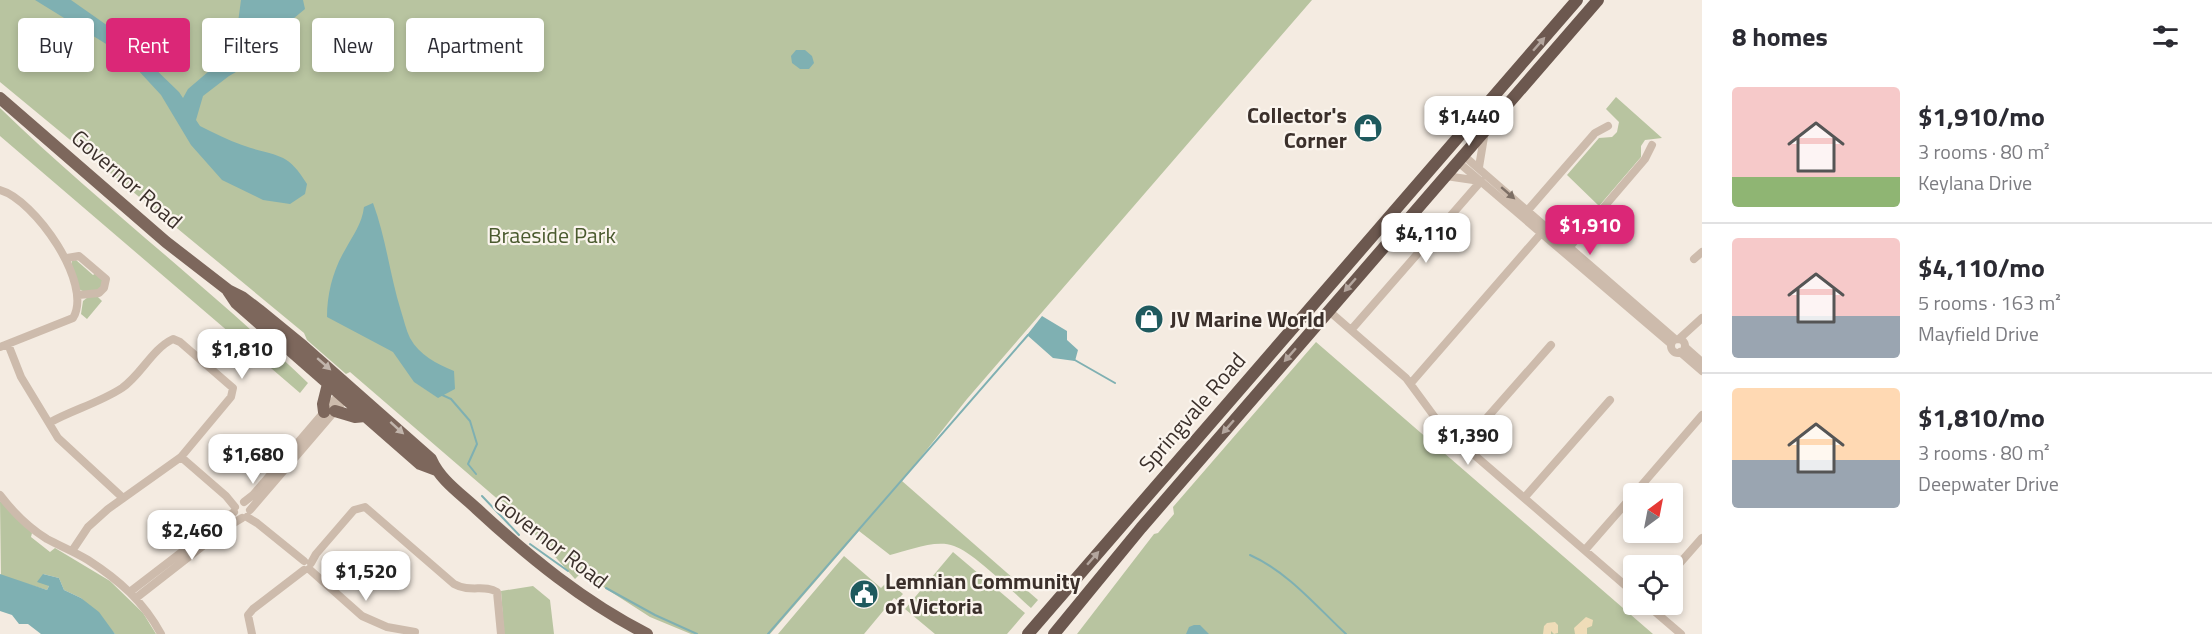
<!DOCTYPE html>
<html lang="en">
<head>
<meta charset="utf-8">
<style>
	body { margin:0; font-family:"Titillium Web",sans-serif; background:#f2f2f3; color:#2b2b33; height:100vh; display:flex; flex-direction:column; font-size:22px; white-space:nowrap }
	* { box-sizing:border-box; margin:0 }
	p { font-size:20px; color:#7c7c81 }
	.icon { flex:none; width:33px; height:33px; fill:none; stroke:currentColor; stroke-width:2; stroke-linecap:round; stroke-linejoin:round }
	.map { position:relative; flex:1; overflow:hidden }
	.drawer { display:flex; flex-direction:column; background:#fff; width:510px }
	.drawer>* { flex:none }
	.guide { position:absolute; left:18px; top:18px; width:570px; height:54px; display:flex; gap:12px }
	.needle { width:39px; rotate:32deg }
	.controls { position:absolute; left:1623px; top:483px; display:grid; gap:12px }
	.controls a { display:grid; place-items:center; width:60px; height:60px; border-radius:6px; background:#fff; box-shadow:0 3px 9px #0003; font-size:30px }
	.price { position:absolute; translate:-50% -51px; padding:0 14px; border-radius:12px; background:#fff; color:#222; font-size:20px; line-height:39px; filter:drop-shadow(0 2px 3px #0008) }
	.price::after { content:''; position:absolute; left:50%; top:36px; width:18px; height:14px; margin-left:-9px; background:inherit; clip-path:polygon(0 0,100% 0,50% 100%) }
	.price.on { background:#db2777; color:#fff }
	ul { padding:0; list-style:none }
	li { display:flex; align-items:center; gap:18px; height:150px; padding:0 30px }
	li+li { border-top:2px solid #e1e1e2 }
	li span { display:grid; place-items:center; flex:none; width:168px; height:120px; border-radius:6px; color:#555 }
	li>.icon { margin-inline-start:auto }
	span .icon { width:72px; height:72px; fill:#fffc; stroke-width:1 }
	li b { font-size:26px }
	h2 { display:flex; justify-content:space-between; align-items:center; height:72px; padding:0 30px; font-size:26px }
	.chip { padding:0 21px; border-radius:6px; background:#fff; box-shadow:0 3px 9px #0003; font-size:21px; line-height:54px }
	.chip.on { background:#db2777; color:#fff }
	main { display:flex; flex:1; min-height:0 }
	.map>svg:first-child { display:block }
</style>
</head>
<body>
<main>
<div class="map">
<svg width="1702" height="634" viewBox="0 0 1702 634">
	<rect width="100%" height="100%" fill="#f4ebe1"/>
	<path fill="#b8c4a0" d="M 0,0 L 1312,0 L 967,399 L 902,481 L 1038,600 L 1031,608 C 1014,593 973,552 954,546 C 935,539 908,551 890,555 L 859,531 L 770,634 L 691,634 L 650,617 L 605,588 L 583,571 L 575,579 L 523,521 L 350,372 L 346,374 L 307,340 L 304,333 L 0,82 Z
		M 1616,97 L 1662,138 L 1645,140 L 1641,146 L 1641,157 L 1599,206 L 1567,175 L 1599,138 L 1612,137 L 1617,132 L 1619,122 L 1606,109 Z
		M 0,108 C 99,204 209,287 308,383 L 300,393 L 0,136 Z
		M 76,260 L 93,275 L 96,273 L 102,279 L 103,282 L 100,289 C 93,291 85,294 79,289 L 71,266 L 72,261 Z
		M 96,295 L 102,301 L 87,319 L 81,314 L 83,301 L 88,297 Z
		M 1316,342 L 1653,634 L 1077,634 L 1154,534 L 1158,533 L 1174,514 L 1173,507 Z
		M 0,501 L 32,533 L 31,537 L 50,552 L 55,548 L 110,581 L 143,613 L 156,634 L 115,634 L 81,598 L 64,590 L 59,578 L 43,574 L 49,586 L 47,590 L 1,576 Z
		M 953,552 L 1025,613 L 1007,634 L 935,634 L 905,609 Z
		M 844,556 L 881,588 L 888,581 L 903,594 L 897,600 L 894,598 L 864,634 L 778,634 Z
		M 533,586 L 550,600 L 554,634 L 504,634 L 501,591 Z"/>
	<path fill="#efdcb8" d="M 1586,617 L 1593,620 L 1592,626 L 1587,628 L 1587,634 L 1575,634 L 1574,628 Z
		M 1555,622 L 1558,625 L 1558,633 L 1554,634 L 1551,631 L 1551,634 L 1543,634 L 1544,626 L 1547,623 Z"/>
	<path fill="#7fb0b2" d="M 35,0 L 71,0 L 118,33 L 179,92 L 183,98 L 188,89 L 222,60 L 235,45 L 241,0 L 303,0 L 305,9 L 276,33 L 263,39 L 257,60 L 229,76 L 203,96 L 196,120 L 200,126 C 214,133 228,140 242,145 C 275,157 287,150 307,184 L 305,194 L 290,204 L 263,200 L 222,180 L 191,145 L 161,95 L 124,55 Z
		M 796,50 L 805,50 L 812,56 L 814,63 L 809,69 L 800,69 L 792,63 L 791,56 Z
		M 373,203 C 386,238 390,276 401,311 C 404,320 406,330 410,338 C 419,355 437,364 454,371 L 455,389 L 438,398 L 414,382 L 393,352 L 327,317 C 327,294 333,270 345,250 C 353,235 362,224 364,207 Z
		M 1042,316 L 1067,331 L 1067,340 L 1078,350 L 1075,361 L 1053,358 L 1027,335 Z
		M 0,574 L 47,590 L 49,586 L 37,582 L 43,574 L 59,578 L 64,590 L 81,598 L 99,612 L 115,634 L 41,634 L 28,624 L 19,624 L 12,615 L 0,611 Z
		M 1194,625 L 1200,625 L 1209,634 L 1186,634 L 1189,627 Z"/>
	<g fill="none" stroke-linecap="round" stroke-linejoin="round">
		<path stroke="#7fb0b2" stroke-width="2" d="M 1073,359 L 1115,383
			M 440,394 L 451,399 L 470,421 L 477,444 L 468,464 L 476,474
			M 482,496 L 519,535
			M 530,544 L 568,571
			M 1250,555 C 1288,572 1316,606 1346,634
			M 606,588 L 655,615 L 697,634
			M 768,634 L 1028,335"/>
		<path stroke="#cdbbac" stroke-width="8" d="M 1463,155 L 1675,339
			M 1458,162 L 1671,344
			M 1479,167 L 1485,131
			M 1446,176 L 1480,181
			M 0,190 C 34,199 94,284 73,318 L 0,347
			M 1528,210 L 1595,133 L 1608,126
			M 1568,249 L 1645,159 L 1652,145
			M 67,258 L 79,256 L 106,279 L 104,288 L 99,293 L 79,295
			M 1694,259 L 1702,252
			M 1329,311 L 1406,378 L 1442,427 L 1634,593
			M 1351,330 L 1481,181
			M1671 346a7 7 0 1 1 14 0a7 7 0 1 1-14 0Z
			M 1679,339 L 1702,318
			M 8,344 L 21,377 L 58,438 L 123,498
			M 1685,347 L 1702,362
			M 1680,352 L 1702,371
			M 1411,383 L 1544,230
			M 49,423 C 72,410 99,403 122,388 C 141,375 152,349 173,339 L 180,342 L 233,388 L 231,397 L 181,457 L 108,509 L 88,527 L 72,551
			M 1463,445 L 1551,345
			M 181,457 L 226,496 L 235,507
			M 1634,494 L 1702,415
			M 0,495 C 13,512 29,528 47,539 C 60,546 75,552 88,560 C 119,580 144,602 161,634
			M 1524,498 L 1610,400
			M 244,502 L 253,495 L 342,391
			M 250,510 L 347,397
			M 247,517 L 257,523 L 304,561
			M 1585,550 L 1634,494
			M 311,563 L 316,554 L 354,510 L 365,507 L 454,584 C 470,593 485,584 497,592 L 501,634
			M 309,569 L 362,616 L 387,627 L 415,632
			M 1672,572 L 1702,538
			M 131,591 L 234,512
			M 136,598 L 227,527 L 242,518
			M 1646,604 L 1681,634
			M 252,634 L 248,615 L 253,609 L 304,570"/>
		<path stroke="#7d675c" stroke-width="12" d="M 0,98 L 166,242 L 228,290 L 242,297 L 259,310 L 303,346 L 431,459 C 440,480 461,494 477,509 C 529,557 584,602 647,634
			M 228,291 L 236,303 L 420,464 L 436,470
			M 335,411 L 355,417 L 365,416
			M 324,412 L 323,404 L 328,384"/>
		<path stroke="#6c584f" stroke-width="12" d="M 1028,634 L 1577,0
			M 1054,634 L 1141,528 L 1598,0"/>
	</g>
	<defs><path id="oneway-solid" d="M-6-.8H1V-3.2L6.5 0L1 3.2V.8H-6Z" transform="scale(1.5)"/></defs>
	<g fill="#b4a69e">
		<use href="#oneway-solid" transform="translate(1539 44) rotate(-49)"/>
		<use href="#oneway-solid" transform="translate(1350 285) rotate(131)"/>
		<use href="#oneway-solid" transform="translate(1290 355) rotate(131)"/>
		<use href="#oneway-solid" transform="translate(1228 427) rotate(131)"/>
		<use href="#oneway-solid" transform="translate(1093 558) rotate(-49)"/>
	</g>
	<use fill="#7d6f65" href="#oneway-solid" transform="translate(1508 193) rotate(41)"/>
	<g fill="#c2b5ac">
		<use href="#oneway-solid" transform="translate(324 364) rotate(41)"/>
		<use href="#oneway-solid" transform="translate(397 428) rotate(42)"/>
	</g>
	<defs>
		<g id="shop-disc" transform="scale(1.5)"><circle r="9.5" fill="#1f5a5e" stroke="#fbf5ee"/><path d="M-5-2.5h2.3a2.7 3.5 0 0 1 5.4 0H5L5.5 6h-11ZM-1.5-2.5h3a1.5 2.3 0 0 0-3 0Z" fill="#fff"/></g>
		<g id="civic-disc" transform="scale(1.5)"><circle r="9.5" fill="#1f5a5e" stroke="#fbf5ee"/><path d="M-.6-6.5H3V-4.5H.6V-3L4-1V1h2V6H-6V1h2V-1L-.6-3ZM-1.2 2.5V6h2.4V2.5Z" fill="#fff"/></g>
	</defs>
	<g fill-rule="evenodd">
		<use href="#shop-disc" x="1368" y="128"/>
		<use href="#shop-disc" x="1149" y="319"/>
		<use href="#civic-disc" x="864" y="594"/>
	</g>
	<g text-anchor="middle" stroke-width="4.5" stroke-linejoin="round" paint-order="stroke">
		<g font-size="22" font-weight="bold" fill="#3b302b" stroke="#fbf5ee" text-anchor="start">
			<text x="1347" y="123" text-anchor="end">Collector's<tspan x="1347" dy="25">Corner</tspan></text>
			<text x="1170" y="327">JV Marine World</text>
			<text x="885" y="589">Lemnian Community<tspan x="885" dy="25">of Victoria</tspan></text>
		</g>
		<g font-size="22" fill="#3b302b" stroke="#fbf5ee">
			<text transform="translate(127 179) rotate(41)" y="8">Governor Road</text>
			<text transform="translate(1192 412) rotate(-49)" y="8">Springvale Road</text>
			<text transform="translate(551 541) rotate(38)" y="8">Governor Road</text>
		</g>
		<g font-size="22" fill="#4a5a2e" stroke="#fbf5ee">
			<text x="552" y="243">Braeside Park</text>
		</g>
	</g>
</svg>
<div class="controls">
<a><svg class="needle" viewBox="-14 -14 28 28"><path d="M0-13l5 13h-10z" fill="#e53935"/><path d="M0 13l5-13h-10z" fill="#7c7c81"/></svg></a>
<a><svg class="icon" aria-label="locate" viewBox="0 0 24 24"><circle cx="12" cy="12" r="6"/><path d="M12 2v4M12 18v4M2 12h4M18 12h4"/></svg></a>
</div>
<b class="price" style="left:1469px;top:147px">$1,440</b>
<b class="price on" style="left:1590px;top:256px">$1,910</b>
<b class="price" style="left:1426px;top:264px">$4,110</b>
<b class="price" style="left:242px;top:380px">$1,810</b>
<b class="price" style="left:1468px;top:466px">$1,390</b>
<b class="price" style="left:253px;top:485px">$1,680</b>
<b class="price" style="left:192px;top:561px">$2,460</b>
<b class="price" style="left:366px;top:602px">$1,520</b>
<div class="guide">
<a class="chip">Buy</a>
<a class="chip on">Rent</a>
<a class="chip">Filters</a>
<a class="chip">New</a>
<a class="chip">Apartment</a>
</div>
</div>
<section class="drawer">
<h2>8 homes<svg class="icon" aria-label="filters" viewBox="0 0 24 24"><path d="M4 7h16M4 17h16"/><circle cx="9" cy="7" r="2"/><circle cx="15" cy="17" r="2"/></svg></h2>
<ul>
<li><span style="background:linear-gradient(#f6c9c9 75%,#8fb573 0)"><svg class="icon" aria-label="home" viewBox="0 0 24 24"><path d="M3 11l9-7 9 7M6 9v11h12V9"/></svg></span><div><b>$1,910/mo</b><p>3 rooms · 80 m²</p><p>Keylana Drive</p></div></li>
<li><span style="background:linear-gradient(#f6c9c9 65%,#9aa5b1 0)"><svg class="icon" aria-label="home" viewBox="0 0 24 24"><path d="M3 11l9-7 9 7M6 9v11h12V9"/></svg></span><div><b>$4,110/mo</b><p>5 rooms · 163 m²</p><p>Mayfield Drive</p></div></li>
<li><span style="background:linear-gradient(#ffd9b3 60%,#9aa5b1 0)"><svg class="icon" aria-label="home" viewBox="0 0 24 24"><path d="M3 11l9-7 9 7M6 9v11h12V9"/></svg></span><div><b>$1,810/mo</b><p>3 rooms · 80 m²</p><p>Deepwater Drive</p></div></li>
</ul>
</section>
</main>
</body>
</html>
